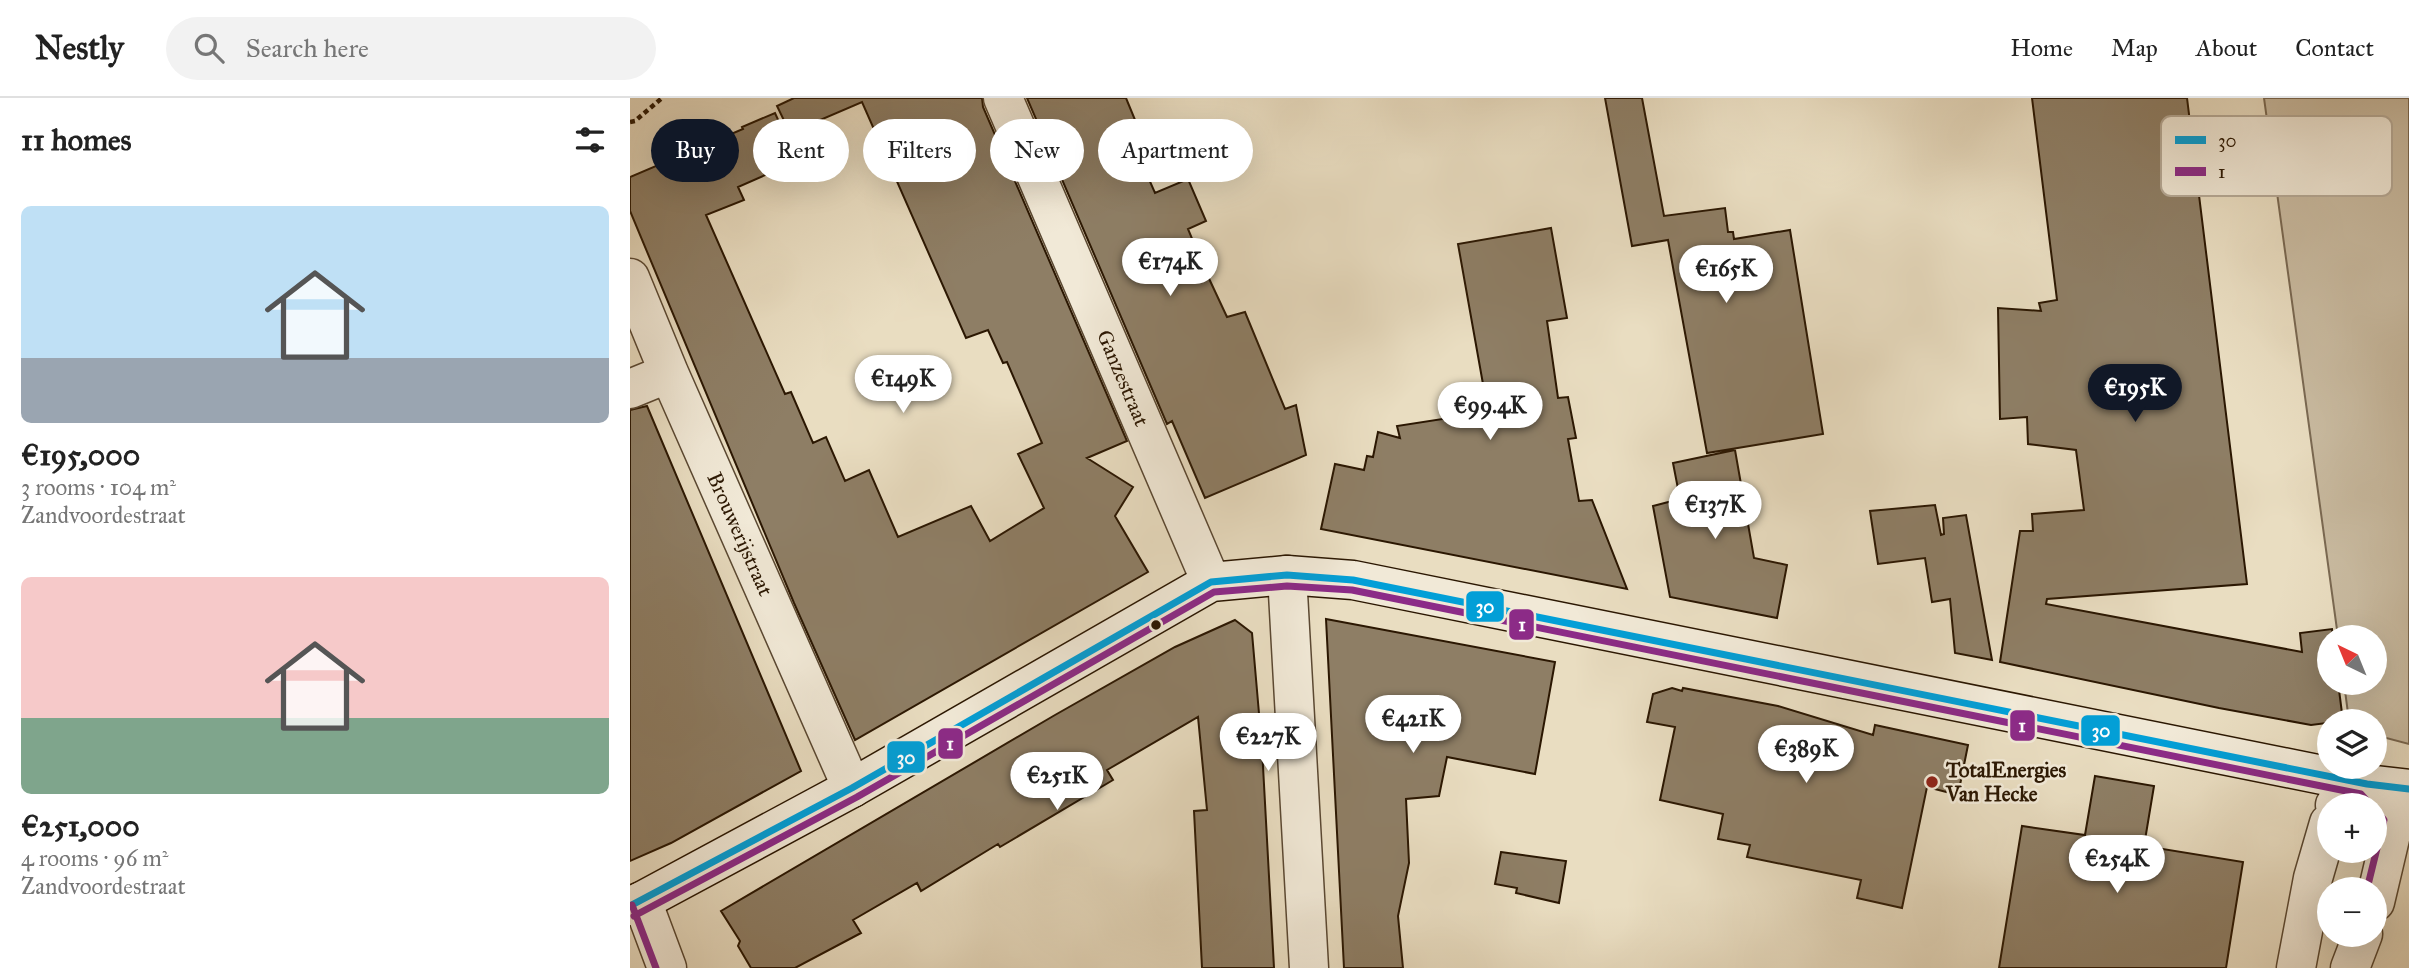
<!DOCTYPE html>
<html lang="en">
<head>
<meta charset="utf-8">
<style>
	body { margin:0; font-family:"IM FELL Great Primer",serif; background:#f2f2f2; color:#222; height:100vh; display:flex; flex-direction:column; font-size:26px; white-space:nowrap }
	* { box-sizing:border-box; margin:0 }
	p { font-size:23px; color:#767676 }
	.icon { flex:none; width:38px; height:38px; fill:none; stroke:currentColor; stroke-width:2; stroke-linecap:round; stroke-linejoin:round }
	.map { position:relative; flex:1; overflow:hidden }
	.drawer { display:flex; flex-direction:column; background:#fff; width:630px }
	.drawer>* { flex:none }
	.guide { position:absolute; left:21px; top:21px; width:665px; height:63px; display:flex; gap:14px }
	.needle { width:46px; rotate:317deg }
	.buttons { position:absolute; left:1687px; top:527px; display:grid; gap:14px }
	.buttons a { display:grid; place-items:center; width:70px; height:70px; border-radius:50%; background:#fff; box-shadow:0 7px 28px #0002; font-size:35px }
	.price { position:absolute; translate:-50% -60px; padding:0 16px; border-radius:24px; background:#fff; color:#222; font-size:23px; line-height:46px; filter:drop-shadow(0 2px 4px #0008) }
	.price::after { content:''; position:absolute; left:50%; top:42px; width:21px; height:16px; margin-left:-10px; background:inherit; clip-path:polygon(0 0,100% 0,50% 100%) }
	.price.on { background:#111827; color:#fff }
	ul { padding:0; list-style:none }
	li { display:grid; align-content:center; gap:14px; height:371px; padding:0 21px }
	li span { display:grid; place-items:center; height:217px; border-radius:10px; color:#555 }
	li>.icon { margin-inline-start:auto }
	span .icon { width:126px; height:126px; fill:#fffc; stroke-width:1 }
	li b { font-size:30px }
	h2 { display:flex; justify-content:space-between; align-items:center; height:84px; padding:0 21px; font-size:30px }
	.chip { padding:0 24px; border-radius:32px; background:#fff; box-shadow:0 7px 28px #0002; font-size:24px; line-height:63px }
	.chip.on { background:#111827; color:#fff }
	header { display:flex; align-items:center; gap:42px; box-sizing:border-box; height:98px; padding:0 35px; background:#fff; border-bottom:2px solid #e0e0e0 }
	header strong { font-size:33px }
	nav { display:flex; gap:38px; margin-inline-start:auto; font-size:24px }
	.search { width:490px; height:63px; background:#f2f2f2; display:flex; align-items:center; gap:18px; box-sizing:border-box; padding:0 24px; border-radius:38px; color:#767676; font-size:26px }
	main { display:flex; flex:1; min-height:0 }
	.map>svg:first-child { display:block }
</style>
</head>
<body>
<header>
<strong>Nestly</strong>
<div class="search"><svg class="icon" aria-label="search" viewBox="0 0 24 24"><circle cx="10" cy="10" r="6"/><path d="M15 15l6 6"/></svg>Search here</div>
<nav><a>Home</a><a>Map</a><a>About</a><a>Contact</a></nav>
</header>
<main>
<section class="drawer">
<h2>11 homes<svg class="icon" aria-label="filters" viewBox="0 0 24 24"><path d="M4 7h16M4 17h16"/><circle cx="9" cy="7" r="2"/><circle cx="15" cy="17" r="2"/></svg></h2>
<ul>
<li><span style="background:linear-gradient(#bfe0f5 70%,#9aa5b1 0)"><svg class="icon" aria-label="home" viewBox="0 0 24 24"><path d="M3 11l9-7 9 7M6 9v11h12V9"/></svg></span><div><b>€195,000</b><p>3 rooms · 104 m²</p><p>Zandvoordestraat</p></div></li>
<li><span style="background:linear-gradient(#f6c9c9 65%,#7fa58c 0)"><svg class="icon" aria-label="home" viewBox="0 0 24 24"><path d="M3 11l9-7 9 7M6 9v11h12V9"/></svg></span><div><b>€251,000</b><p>4 rooms · 96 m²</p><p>Zandvoordestraat</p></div></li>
</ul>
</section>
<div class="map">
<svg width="1779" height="870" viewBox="0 0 1779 870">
	<rect width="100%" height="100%" fill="#e9ddc1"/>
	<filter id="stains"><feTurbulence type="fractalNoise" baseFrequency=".00286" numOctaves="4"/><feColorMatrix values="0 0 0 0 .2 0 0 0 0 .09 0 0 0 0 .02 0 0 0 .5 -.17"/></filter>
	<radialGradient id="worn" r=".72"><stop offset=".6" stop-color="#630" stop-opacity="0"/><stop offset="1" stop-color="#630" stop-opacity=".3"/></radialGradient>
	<path fill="#c9bba1" stroke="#7a6952" stroke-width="2" d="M 1634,0 L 1779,0 L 1779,646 L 1745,637 L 1745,623 L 1719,623 L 1714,585 L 1745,584 L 1745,539 L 1708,539 Z"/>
	<path fill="#8e7e65" stroke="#2b1702" stroke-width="2" d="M 164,0 L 352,0 L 353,9 L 497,343 L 457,360 L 503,389 L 485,418 L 518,474 L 225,642 L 164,505 L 0,113 L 0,79 L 113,31 L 112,29 L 145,15 L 167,63 L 108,89 L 114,102 L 76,117 L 155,296 L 161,294 L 183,345 L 196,339 L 215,383 L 239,372 L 268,439 L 341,408 L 360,443 L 414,410 L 388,356 L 412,345 L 377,264 L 373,265 L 358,232 L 336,240 L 232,4 L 160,35 L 147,8 Z
		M 397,0 L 496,0 L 510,34 L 500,38 L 525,95 L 558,81 L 576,123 L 558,131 L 575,172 L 597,219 L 615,214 L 655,311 L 666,307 L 676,357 L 575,400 L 542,323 L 537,326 Z
		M 975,0 L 1012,0 L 1034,118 L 1095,110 L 1098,134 L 1103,134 L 1104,141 L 1160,132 L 1193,336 L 1077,355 L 1038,142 L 1002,148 Z
		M 1402,0 L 1557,0 L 1617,486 L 1417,501 L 1416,506 L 1672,554 L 1670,535 L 1702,531 L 1703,539 L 1699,539 L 1699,584 L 1708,584 L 1713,623 L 1681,627 L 1589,610 L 1370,564 L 1390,433 L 1403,433 L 1402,416 L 1454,412 L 1446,352 L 1398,346 L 1397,319 L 1370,321 L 1368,210 L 1411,213 L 1409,205 L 1427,202 Z
		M 921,130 L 937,220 L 917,223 L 928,300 L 938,299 L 946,340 L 938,341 L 949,403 L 962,402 L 997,491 L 691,431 L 705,366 L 734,372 L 737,358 L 743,359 L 748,334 L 770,340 L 767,328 L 858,314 L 828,146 Z
		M 17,308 L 171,673 L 41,745 L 0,763 L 0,312 Z
		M 1105,352 L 1124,460 L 1157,467 L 1147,520 L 1040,499 L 1023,408 L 1050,401 L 1043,365 Z
		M 1305,407 L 1311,437 L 1314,436 L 1313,420 L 1336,417 L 1362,562 L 1325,555 L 1320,501 L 1302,504 L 1295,460 L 1248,466 L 1240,413 Z
		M 696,521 L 925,564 L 905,676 L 817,659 L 809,698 L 776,701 L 779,765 L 768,818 L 773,870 L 714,870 Z
		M 605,522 L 622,535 L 632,650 L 644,870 L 572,870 L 564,713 L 577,712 L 568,619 L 477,672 L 483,682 L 370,749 L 368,746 L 291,793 L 287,785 L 223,822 L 231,835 L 165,870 L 121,870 L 108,848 L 110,843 L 91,813 L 425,617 L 545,549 Z
		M 1042,590 L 1052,593 L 1053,590 L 1148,608 L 1243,637 L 1245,627 L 1338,647 L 1328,697 L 1297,689 L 1272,810 L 1227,800 L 1231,782 L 1117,759 L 1120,747 L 1088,741 L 1093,716 L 1030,702 L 1045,629 L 1017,624 L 1023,596 Z
		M 1465,678 L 1524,688 L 1514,748 L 1613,764 L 1596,870 L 1369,870 L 1392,728 L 1455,737 Z
		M 871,754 L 936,763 L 929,805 L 886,795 L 887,790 L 865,786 Z"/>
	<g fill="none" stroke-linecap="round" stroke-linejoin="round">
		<g stroke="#5a4832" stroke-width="41">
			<path id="street" d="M 373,0 L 581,484
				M 0,180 L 39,275 L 222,690
				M 0,291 L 39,275
				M 657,477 L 679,870
				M 1705,707 L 1737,686 L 1765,719 L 1745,804
				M 12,803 L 37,870
				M 1666,870 L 1683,780 L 1699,725
				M 1720,870 L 1733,836"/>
		</g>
		<g stroke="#2b1702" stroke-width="41">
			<path id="secondary" d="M 0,808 L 12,803 L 222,690 L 581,484 L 657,477 L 723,482 L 1737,686 L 1779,691"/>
		</g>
		<path stroke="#2b1702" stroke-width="4.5" stroke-dasharray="5 3.5" stroke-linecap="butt" d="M 0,24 L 5,23 L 32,0"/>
		<use href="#street" stroke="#f1e9d7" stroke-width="38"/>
		<use href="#secondary" stroke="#f1e9d7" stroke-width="38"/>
		<g stroke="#f1e9d7" stroke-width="12">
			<path id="bus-1" d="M 0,808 L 222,690 L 581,484 L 657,477 L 723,482 L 1737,686 L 1779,691"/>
		</g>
		<g stroke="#f1e9d7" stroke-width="12">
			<path id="bus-2" d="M 1737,791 L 1754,722 L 1745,711
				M 2,807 L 26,870
				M 4,818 L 227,699 L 584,494 L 657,488 L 722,492 L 1731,696 L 1741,707"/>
		</g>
		<use href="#bus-1" stroke="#029fd7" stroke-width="7"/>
		<use href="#bus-2" stroke="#8c2b87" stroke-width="7"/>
	</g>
	<circle fill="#2b1702" stroke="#f1e9d7" stroke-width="2.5" cx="526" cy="527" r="6"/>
	<circle fill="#8f2418" stroke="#f1e9d7" stroke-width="2.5" cx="1302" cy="684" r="7"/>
	<g text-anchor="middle" stroke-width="5" stroke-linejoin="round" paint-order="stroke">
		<g font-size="21" fill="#2b1702" stroke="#f1e9d7">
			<text transform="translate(493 280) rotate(67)" y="7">Ganzestraat</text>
			<text transform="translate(110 436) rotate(66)" y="7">Brouwerijstraat</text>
		</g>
		<g font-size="21" font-weight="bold" fill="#2b1702" stroke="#f1e9d7" text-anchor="start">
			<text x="1316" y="679">TotalEnergies<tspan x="1316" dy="24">Van Hecke</tspan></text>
		</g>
	</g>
	<rect x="1531" y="18" width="231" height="80" rx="10" fill="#f1e9d7" stroke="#b6aa97" stroke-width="2"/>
	<rect x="1545" y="38" width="31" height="8" fill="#029fd7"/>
	<rect x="1545" y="69" width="31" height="9" fill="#8c2b87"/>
	<g font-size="19" fill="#2b1702">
		<text x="1588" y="49">30</text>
		<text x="1588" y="80">1</text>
	</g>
	<g stroke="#f1e9d7" stroke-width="2.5">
		<rect x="835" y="492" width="40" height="33" rx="7" fill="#029fd7"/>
		<rect x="878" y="510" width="27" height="33" rx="7" fill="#8c2b87"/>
		<rect x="1379" y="611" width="27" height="33" rx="7" fill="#8c2b87"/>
		<rect x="1450" y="616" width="41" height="33" rx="7" fill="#029fd7"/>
		<rect x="307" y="629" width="27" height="33" rx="7" fill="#8c2b87"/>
		<rect x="256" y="642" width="40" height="34" rx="7" fill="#029fd7"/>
	</g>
	<g font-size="19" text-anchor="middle" font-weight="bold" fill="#fff">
		<text x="855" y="515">30</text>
		<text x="892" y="533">1</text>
		<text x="1392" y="634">1</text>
		<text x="1471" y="639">30</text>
		<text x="320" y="652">1</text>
		<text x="276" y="666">30</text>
	</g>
	<rect width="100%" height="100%" filter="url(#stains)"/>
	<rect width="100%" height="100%" fill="url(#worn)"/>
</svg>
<div class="buttons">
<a><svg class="needle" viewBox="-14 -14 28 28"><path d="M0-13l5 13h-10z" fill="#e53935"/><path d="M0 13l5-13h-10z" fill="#767676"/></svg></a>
<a><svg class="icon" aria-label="layers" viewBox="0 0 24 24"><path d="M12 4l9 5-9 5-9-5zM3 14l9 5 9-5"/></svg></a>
<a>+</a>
<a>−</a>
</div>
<b class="price" style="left:540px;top:200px">€174K</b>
<b class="price" style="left:1096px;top:207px">€165K</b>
<b class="price" style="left:273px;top:317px">€149K</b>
<b class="price on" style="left:1505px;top:326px">€195K</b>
<b class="price" style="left:860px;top:344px">€99.4K</b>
<b class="price" style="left:1085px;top:443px">€137K</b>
<b class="price" style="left:783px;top:657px">€421K</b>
<b class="price" style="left:638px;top:675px">€227K</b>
<b class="price" style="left:1176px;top:687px">€389K</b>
<b class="price" style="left:427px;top:714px">€251K</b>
<b class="price" style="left:1487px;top:797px">€254K</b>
<div class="guide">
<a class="chip on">Buy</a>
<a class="chip">Rent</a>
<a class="chip">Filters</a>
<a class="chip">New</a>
<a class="chip">Apartment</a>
</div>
</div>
</main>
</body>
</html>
